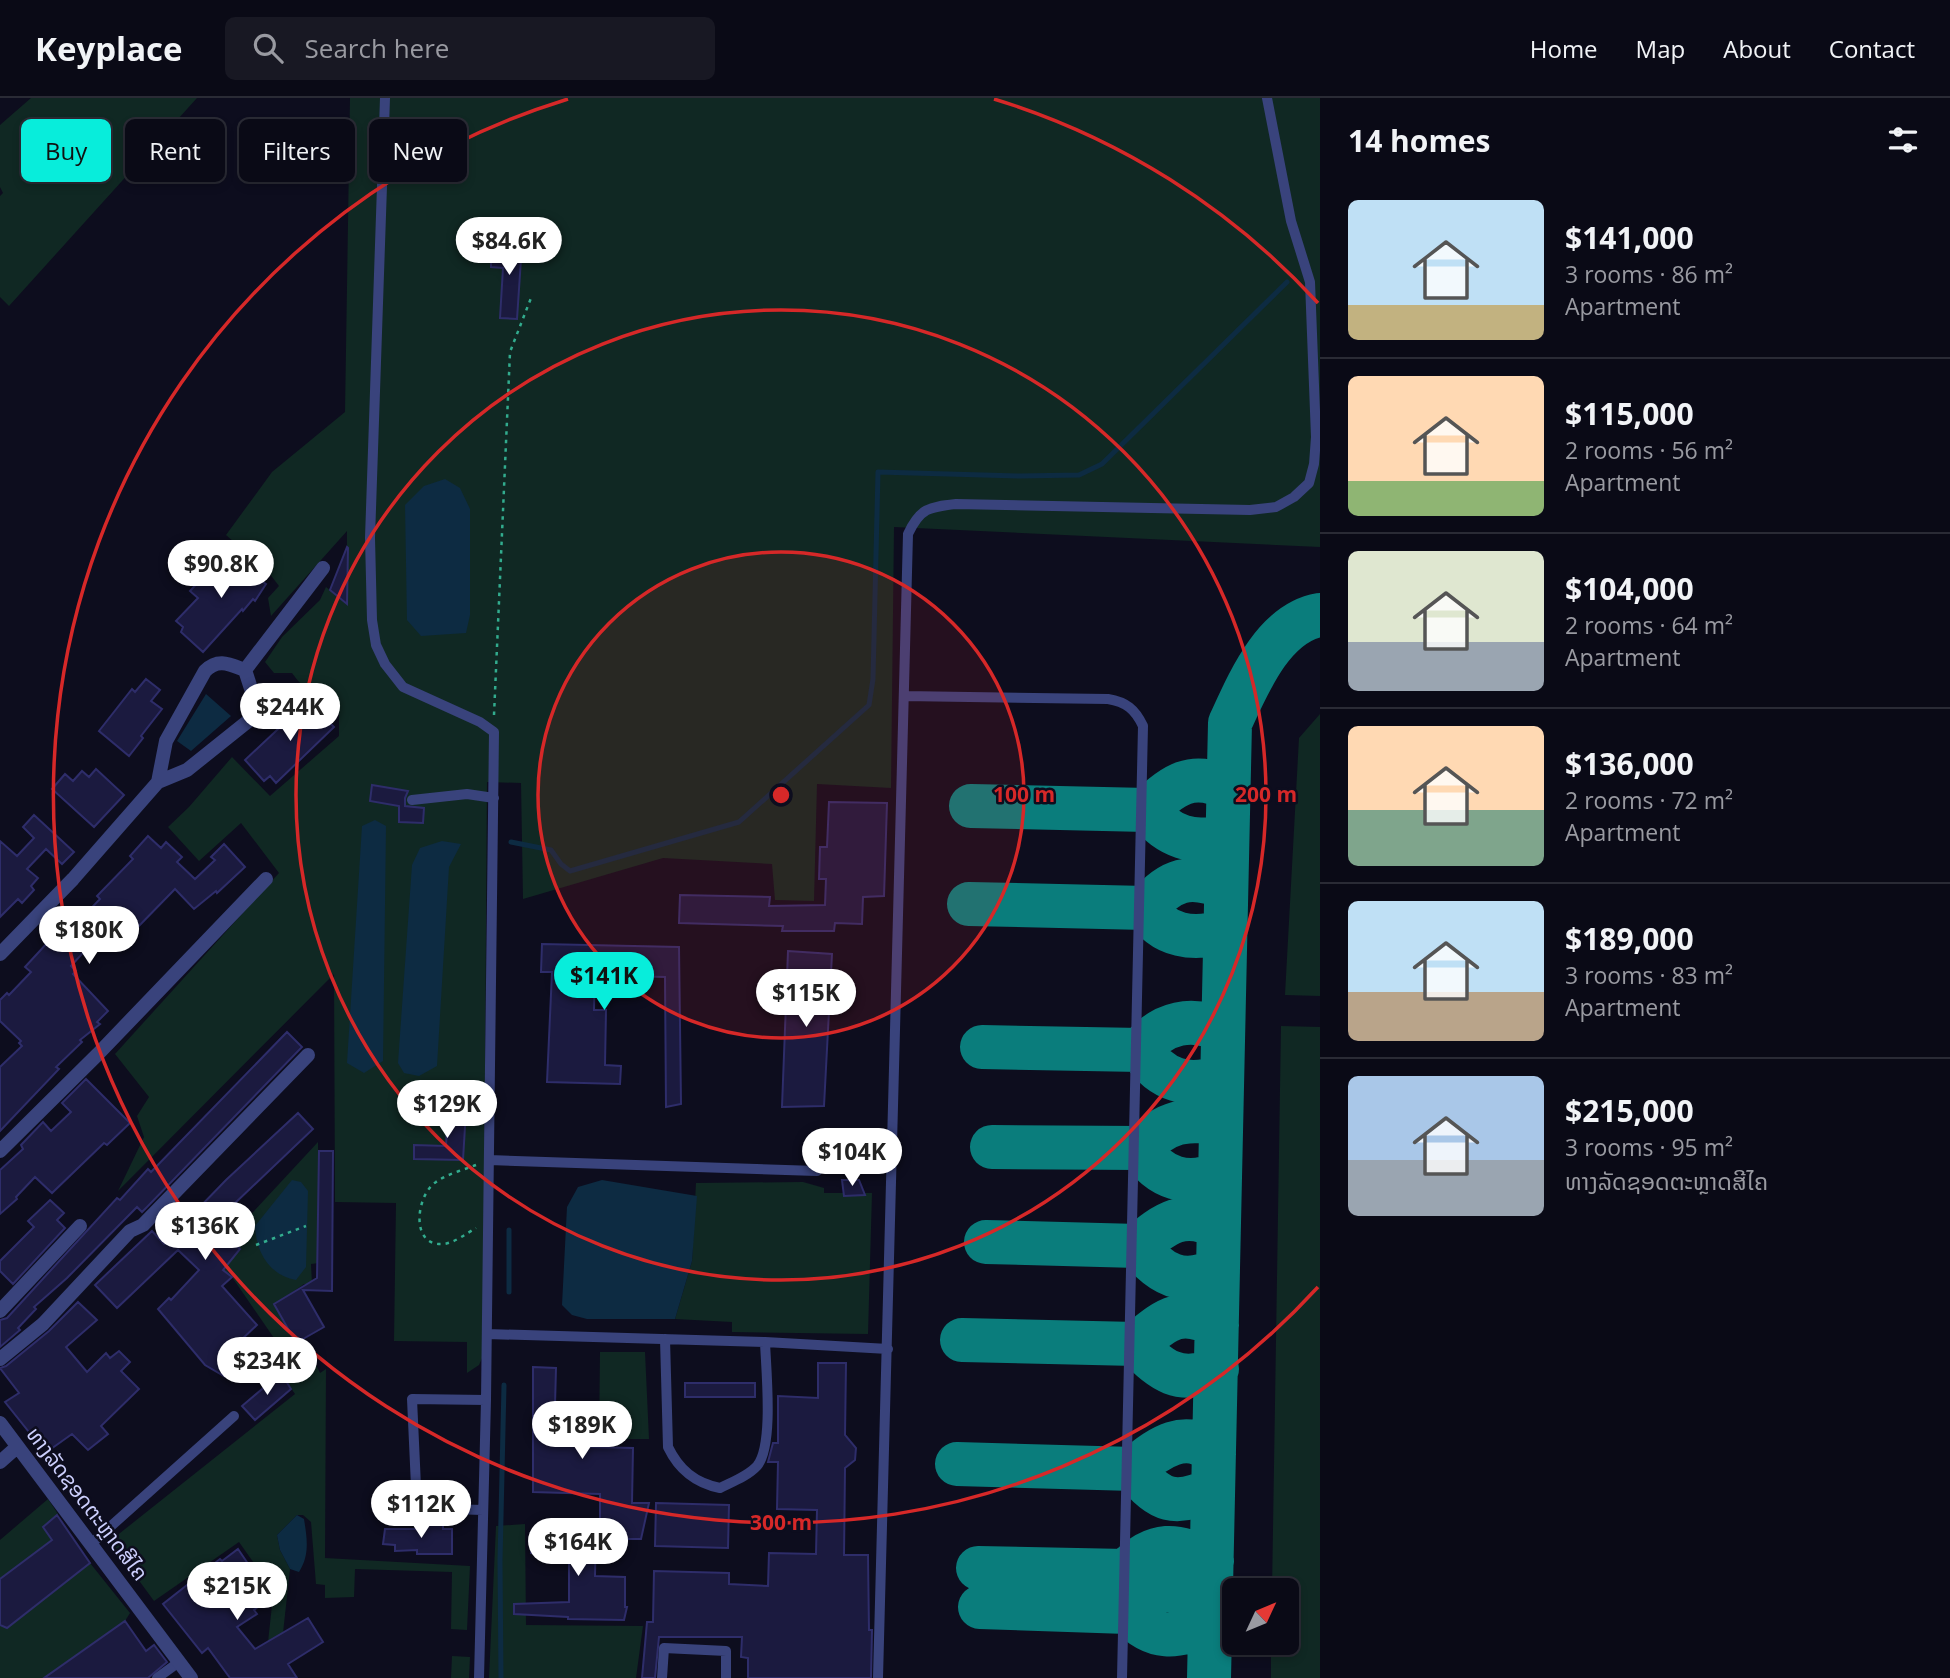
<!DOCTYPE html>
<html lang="en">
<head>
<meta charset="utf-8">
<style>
	body { margin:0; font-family:"Open Sans","Noto Sans Lao",sans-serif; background:#181823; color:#f1f3f6; height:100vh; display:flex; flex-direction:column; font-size:26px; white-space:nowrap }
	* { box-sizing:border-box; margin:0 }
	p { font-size:23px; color:#999aa1 }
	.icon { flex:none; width:38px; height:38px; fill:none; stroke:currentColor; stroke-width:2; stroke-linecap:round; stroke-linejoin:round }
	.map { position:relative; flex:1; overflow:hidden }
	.details { display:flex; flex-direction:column; background:#0a0a16; width:630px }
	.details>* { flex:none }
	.hud { position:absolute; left:21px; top:21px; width:665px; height:63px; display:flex; gap:14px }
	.needle { width:46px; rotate:46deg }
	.controls { position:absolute; left:1222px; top:1480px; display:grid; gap:14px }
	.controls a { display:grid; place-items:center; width:77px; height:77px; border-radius:10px; background:#0a0a16; box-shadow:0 4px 10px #0003,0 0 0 2px #2a2b35; font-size:35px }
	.price { position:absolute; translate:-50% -60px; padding:0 16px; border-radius:24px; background:#fff; color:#222; font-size:23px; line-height:46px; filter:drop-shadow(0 2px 4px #0008) }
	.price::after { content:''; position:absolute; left:50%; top:42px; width:21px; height:16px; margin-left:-10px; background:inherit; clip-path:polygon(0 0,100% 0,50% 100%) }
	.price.selected { background:#08eddb; color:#111 }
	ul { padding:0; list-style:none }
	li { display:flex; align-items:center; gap:21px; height:175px; padding:0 28px }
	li+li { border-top:2px solid #2a2b35 }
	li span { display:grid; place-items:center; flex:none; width:196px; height:140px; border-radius:10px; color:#555 }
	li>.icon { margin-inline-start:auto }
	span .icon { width:84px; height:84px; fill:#fffc; stroke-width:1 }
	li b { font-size:30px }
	h2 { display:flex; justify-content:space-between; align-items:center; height:84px; padding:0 28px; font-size:30px }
	.chip { padding:0 24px; border-radius:10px; background:#0a0a16; box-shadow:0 4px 10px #0003,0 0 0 2px #2a2b35; font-size:24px; line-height:63px }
	.chip.selected { background:#08eddb; color:#111 }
	header { display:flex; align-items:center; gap:42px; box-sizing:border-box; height:98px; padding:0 35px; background:#0a0a16; border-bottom:2px solid #2a2b35 }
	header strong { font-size:33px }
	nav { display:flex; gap:38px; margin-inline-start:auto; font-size:24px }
	.search { width:490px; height:63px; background:#181823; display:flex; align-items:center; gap:18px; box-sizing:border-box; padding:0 24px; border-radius:10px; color:#999aa1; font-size:26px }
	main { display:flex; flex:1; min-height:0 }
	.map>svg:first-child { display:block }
</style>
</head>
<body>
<header>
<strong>Keyplace</strong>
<div class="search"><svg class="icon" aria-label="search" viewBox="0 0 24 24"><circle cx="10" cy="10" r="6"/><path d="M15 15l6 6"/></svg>Search here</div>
<nav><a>Home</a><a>Map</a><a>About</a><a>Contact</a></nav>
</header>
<main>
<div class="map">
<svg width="1320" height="1580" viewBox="0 0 1320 1580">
	<rect width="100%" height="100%" fill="#0d0d1e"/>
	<path fill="#102823" d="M 31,0 L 197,0 L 9,208 L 0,199 L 0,98 L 3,95 L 0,89 L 0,27 Z
		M 350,0 L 1320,0 L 1320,449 L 894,429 L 891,690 L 817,686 L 814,803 L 775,802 L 772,766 L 663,760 L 523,801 L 521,685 L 487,684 L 483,1258 L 479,1267 L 467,1275 L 467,1244 L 394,1243 L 396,1105 L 335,1104 L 334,876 L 118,1093 L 144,1039 L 137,1018 L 149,999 L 115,956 L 279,775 L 241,725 L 199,763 L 168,729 L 189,709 L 232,659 L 270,698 L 339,638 L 339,616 C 323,603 303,592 292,575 L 274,575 L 265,564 L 282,539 L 320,502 L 326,489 L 347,506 L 347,433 L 271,518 L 268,500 L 279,488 L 269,475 L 226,437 L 272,374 L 345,314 Z
		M 1320,616 L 1320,898 L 1285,897 L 1299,640 Z
		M 1281,928 L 1320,929 L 1320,1580 L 1271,1580 L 1271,1545 L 1286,1545 L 1286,1493 L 1272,1493 Z
		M 318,1044 L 319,1165 L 311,1166 L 312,1186 L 304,1186 L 274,1207 L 296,1245 L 304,1241 L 320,1275 L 326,1271 L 325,1460 L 470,1468 L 467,1532 L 451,1531 L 452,1474 L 355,1471 L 354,1499 L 325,1500 L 325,1487 L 316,1486 L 311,1424 L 303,1417 L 297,1417 L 277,1437 L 280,1452 L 290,1471 L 283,1535 L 268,1544 L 273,1498 L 263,1478 L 239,1444 L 154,1503 L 110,1443 L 295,1296 L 281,1275 L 276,1243 L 232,1179 L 223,1172 L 240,1151 L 229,1140 Z
		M 803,1084 L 824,1090 L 824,1095 L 872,1095 L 868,1236 L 732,1234 L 732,1224 L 675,1221 L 692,1163 L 696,1085 Z
		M 600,1254 L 645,1254 L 649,1341 L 599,1341 Z
		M 48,1401 L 58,1416 L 43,1429 L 52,1442 L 0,1481 L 0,1442 Z
		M 525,1426 L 526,1527 L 643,1528 L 636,1580 L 489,1580 L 496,1428 Z
		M 90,1465 L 130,1515 L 125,1523 L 44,1580 L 0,1580 L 0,1527 L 7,1530 Z
		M 452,1558 L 470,1559 L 469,1580 L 451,1580 Z"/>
	<path fill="#0d2b42" d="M 445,381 L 460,390 L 470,411 L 470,517 L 466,535 L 421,538 L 407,522 L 405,407 L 424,388 Z
		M 206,596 L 231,618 L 191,653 L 177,643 Z
		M 375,722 L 386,728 L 383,963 L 364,975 L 347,965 L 362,728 Z
		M 442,743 L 461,746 L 449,769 L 437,968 L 419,978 L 404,975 L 398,965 L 412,767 L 420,750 Z
		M 292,1082 L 301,1084 L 308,1093 L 306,1169 L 296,1182 C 269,1177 256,1154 255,1128 Z
		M 602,1082 L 697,1098 L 692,1163 L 675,1221 L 587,1221 L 572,1217 L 562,1207 L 567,1109 L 578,1089 Z
		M 297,1417 L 304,1421 C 307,1440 310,1457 299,1474 L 290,1471 L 280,1452 L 277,1437 Z"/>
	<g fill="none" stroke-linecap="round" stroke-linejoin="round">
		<path stroke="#0d2b42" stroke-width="5" d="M 511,744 L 551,752 L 561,766 L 570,773 L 739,724 L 869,607 L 873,581 L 878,374 L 1020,378 L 1079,377 L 1102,366 L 1287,184
			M 509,1132 L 509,1194
			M 501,1580 L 500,1463 L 504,1287"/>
		<path stroke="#0a7d7c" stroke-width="44" d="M 971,708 L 1147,712 C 1168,739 1194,748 1227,737
			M 1147,712 C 1172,687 1193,672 1228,691
			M 969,806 L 1146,810 C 1162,839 1195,843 1224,833
			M 1146,810 C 1170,781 1190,775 1225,790
			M 982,949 L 1141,952 C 1161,983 1189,991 1222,978
			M 1141,952 C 1161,924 1194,917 1223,934
			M 992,1049 L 1140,1050 C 1158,1080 1189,1091 1220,1074
			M 1140,1050 C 1167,1022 1185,1021 1221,1024
			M 986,1144 L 1138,1148
			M 1217,1172 C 1183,1189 1160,1177 1138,1148 C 1165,1125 1184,1111 1218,1129
			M 962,1242 L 1136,1246 C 1160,1273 1180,1287 1217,1271
			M 1136,1246 C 1167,1221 1178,1209 1217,1227
			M 957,1366 L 1134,1371 C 1158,1404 1176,1409 1213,1391
			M 1134,1371 C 1157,1350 1188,1329 1214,1356
			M 978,1470 L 1126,1473 L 1152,1489 L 1180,1494 L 1201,1489 L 1211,1481
			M 1126,1473 C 1154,1443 1177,1445 1212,1463
			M 980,1509 L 1127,1514 C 1153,1543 1177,1541 1210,1525
			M 1209,1580 L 1230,625 C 1248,586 1273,525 1320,517"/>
	</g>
	<path fill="#1b1a3f" stroke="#2e2d6a" stroke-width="2" d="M 498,144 L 522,146 L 517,221 L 500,220 L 503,170 L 491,169 L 491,153 L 497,153 Z
		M 347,449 L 348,450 L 347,506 L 330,492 Z
		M 235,450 L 260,469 L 253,477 L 266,486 L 255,503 L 253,501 L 243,513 L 242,511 L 203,554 L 181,534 L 183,529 L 176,523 L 198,500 L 190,493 L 203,479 L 208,484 Z
		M 146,581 L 160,592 L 151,603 L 162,611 L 141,638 L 143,640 L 129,658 L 99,633 L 132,591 L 135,594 Z
		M 308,603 L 334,629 L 276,685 L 270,678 L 264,683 L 245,662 Z
		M 96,671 L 124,697 L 94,729 L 52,691 L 65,676 L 73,683 L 82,673 L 89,679 Z
		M 372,687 L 408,693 L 405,700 L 405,708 L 424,710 L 423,725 L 399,724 L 399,708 L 370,703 Z
		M 829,704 L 887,705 L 884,798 L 863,799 L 862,826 L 835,825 L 834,833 L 782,833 L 783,828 L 679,825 L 680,797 L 770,799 L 769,808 L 825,807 L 826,781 L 819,781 L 820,749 L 827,749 Z
		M 34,717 L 74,754 L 62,766 L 46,751 L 27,771 L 38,780 L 31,788 L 34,792 L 22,805 L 18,801 L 0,819 L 0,743 L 17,758 L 34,740 L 23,729 Z
		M 148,738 L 161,750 L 166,744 L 182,759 L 177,764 L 195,781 L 215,762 L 211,759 L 224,746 L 245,769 L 217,795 L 216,793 L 194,811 L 175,791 L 133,834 L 123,824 L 96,853 L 90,847 L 71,868 L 76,873 L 73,876 L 108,913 L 97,924 L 100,926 L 80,942 L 82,944 L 56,969 L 59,971 L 0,1033 L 0,969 L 22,948 L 19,945 L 21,943 L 0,923 L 0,902 L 7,895 L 9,897 L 31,874 L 25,869 L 49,843 L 51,845 L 75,819 L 79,823 L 100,801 L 97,798 L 133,761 L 130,758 Z
		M 542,846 L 679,849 L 681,1006 L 666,1009 L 665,879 L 625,878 L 625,863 L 595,862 L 594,912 L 606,912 L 605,967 L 621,968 L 620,986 L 547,984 L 552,874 L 541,874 Z
		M 788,853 L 832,856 L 824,1008 L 782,1009 Z
		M 287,934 L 302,949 L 148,1108 L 142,1114 L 137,1109 L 67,1180 L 34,1209 L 36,1211 L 18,1230 L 20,1232 L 0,1249 L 0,1222 L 7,1220 L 117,1100 L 120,1102 L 148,1071 L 151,1074 Z
		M 86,981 L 130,1025 L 107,1047 L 104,1045 L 52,1095 L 35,1079 L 16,1099 L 17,1101 L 0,1116 L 0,1072 L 23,1051 L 21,1047 L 43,1024 L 51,1033 L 71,1014 L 62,1005 Z
		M 448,1011 L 466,1012 L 463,1062 L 414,1061 L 414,1047 L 446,1048 Z
		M 298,1015 L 313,1031 L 214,1125 L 240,1151 L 223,1172 L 232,1179 L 222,1188 L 257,1227 L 238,1245 L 244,1254 L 225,1269 L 224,1278 L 205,1267 L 158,1211 L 169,1200 L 171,1202 L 199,1172 L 178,1152 L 117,1210 L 95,1187 L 152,1133 L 164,1146 L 226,1082 Z
		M 319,1053 L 333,1053 L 332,1193 L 303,1192 L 324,1229 L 296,1245 L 274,1206 L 317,1180 Z
		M 842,1082 L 859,1082 L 865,1097 L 844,1098 Z
		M 50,1102 L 64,1115 L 57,1122 L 65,1130 L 13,1186 L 0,1173 L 0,1163 L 34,1129 L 28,1123 Z
		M 78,1204 L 97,1222 L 66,1249 L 87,1274 L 106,1255 L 110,1260 L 119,1253 L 130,1264 L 121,1273 L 139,1291 L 101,1328 L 108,1336 L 88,1352 L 72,1336 L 51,1351 L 35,1332 L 29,1334 L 5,1304 L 19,1295 L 0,1270 L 6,1268 L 49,1233 Z
		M 818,1265 L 846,1265 L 845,1337 L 856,1350 L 855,1362 L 845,1370 L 844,1457 L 868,1457 L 869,1532 L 872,1532 L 871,1580 L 748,1580 L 748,1560 L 741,1559 L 742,1539 L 659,1539 L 655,1580 L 642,1580 L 647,1524 L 653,1524 L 654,1473 L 729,1475 L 729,1486 L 768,1488 L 769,1455 L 816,1456 L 817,1412 L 777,1411 L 778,1364 L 768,1364 L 773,1345 L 778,1345 L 778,1298 L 818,1300 Z
		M 533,1269 L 556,1270 L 555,1307 L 590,1308 L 591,1349 L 633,1350 L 632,1405 L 649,1405 L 641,1441 L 600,1441 L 600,1396 L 533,1394 Z
		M 281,1275 L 291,1291 L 255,1322 L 242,1308 Z
		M 685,1285 L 755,1285 L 755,1299 L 685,1299 Z
		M 656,1405 L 729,1407 L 728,1450 L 655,1448 Z
		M 57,1417 L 90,1465 L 7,1530 L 0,1527 L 0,1481 L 52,1442 L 43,1429 Z
		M 443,1425 L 443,1431 L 452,1431 L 452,1456 L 417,1456 L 417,1452 L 395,1453 L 395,1447 L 383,1446 L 385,1431 L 426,1431 L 426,1426 Z
		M 543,1429 L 596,1431 L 595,1478 L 625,1479 L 625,1509 L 627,1509 L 624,1522 L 568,1521 L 568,1519 L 514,1516 L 514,1506 L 569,1504 L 569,1462 L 542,1462 L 542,1456 L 531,1455 L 533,1434 L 543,1434 Z
		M 238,1451 L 255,1476 L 252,1478 L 267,1502 L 254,1512 L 257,1516 L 237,1529 L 255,1551 L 308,1520 L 323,1544 L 288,1566 L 297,1580 L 230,1580 L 208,1550 L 202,1555 L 163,1506 L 220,1461 L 222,1463 Z
		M 125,1523 L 146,1553 L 154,1547 L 167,1564 L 148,1580 L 44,1580 Z"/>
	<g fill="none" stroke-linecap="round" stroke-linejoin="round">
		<path stroke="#32ac8e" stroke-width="2.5" stroke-dasharray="3.5 5" stroke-linecap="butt" d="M 494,617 L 510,254 L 531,200
			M 476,1067 C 463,1072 447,1076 436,1084 C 416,1097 410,1148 442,1146 C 453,1146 467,1135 476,1130
			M 256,1147 L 306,1128"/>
		<path stroke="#39437c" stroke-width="10" d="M 385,0 L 370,440 L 372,522 L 376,547 L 385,566 L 403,589 L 480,624 L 494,634 L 486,1302 L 479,1580
			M 904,598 L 1108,601 C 1126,604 1135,611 1143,628 L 1122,1580
			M 412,702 L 467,696 L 494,700
			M 489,1062 L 817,1073
			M 487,1236 L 765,1244 C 766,1272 774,1348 757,1368 C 748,1378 732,1384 720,1390 C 695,1385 679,1372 668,1349 L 665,1241
			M 765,1244 L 888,1251
			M 483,1412 L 417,1410 L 412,1301 L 486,1302
			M 91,1446 L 234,1318
			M 157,1580 L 179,1564
			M 662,1580 L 664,1550 L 726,1553 L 726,1580
			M 878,1580 L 908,436 C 920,410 929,409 956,406 L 1250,412 L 1276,409 L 1294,399 L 1309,385 L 1314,366 L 1316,339 L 1310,184 L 1291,123 L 1267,0"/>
		<path stroke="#39437c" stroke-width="14" d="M 245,572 L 323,470
			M 0,856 L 73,781 L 158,684 L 187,672 L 247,624 L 255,615 L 255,603 L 245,572 C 229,566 218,560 205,573 L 166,643 L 158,684
			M 0,1053 L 98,956 L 266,781
			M 0,1213 L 80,1128
			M 0,1261 L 43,1226 L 130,1133 L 143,1127 L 308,957
			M 0,1325 L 191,1580
			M 0,1364 L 17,1349"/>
	</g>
	<circle cx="781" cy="697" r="243" fill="#d62828" fill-opacity=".12"/>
	<g fill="none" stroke="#d62828" stroke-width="3.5">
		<circle cx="781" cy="697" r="243"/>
		<circle cx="781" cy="697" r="485"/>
		<path d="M1318 1189A728 728 0 1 1 568 1M994 1A728 728 0 0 1 1318 205"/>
	</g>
	<g text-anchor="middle" stroke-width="5" stroke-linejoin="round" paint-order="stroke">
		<g font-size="21" fill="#cccffd" stroke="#0d0d1e">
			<text transform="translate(87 1406) rotate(53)" y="7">ທາງລັດຊອດຕະຫຼາດສີໄຄ</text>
		</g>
	</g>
	<circle cx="781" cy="697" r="10" fill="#d62828" stroke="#0d0d1e" stroke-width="3.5"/>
	<g font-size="21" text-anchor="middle" font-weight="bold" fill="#d62828" stroke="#0d0d1e" stroke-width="5" stroke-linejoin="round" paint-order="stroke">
		<text x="1024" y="704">100 m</text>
		<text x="1266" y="704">200 m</text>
		<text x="781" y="1432">300 m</text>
	</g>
</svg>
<div class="controls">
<a><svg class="needle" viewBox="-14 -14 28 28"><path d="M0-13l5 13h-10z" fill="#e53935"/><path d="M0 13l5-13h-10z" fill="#999aa1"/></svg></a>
</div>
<b class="price" style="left:509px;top:179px">$84.6K</b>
<b class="price" style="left:221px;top:502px">$90.8K</b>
<b class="price" style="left:290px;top:645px">$244K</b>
<b class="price" style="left:89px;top:868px">$180K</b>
<b class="price selected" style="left:604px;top:914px">$141K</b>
<b class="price" style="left:806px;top:931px">$115K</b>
<b class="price" style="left:447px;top:1042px">$129K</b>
<b class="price" style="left:852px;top:1090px">$104K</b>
<b class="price" style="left:205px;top:1164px">$136K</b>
<b class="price" style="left:267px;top:1299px">$234K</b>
<b class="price" style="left:582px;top:1363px">$189K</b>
<b class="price" style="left:421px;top:1442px">$112K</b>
<b class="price" style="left:578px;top:1480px">$164K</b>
<b class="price" style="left:237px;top:1524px">$215K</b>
<div class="hud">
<a class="chip selected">Buy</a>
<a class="chip">Rent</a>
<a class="chip">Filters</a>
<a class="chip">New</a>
</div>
</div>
<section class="details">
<h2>14 homes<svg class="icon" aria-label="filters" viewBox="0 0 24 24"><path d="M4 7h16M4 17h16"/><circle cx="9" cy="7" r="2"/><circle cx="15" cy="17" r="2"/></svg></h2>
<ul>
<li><span style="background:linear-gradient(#bfe0f5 75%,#c2b280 0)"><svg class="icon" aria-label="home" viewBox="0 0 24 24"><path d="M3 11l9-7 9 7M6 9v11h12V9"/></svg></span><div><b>$141,000</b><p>3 rooms · 86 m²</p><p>Apartment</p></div></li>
<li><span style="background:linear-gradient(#ffd9b3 75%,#8fb573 0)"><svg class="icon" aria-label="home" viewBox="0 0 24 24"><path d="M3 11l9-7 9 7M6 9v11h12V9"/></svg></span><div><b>$115,000</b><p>2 rooms · 56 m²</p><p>Apartment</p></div></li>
<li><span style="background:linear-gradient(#dfe7d0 65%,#9aa5b1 0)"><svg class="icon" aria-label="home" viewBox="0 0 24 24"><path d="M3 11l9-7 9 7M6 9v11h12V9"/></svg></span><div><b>$104,000</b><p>2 rooms · 64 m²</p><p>Apartment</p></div></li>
<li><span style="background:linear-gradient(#ffd9b3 60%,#7fa58c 0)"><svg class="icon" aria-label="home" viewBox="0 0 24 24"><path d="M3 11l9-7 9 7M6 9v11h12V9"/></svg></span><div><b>$136,000</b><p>2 rooms · 72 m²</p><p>Apartment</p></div></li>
<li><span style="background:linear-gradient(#bfe0f5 65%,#b9a48a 0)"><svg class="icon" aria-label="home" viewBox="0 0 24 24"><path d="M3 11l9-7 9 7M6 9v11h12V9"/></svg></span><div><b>$189,000</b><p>3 rooms · 83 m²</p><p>Apartment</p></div></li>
<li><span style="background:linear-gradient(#a9c7e8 60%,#9aa5b1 0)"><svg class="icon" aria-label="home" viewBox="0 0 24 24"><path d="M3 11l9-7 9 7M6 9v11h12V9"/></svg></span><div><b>$215,000</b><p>3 rooms · 95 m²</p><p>ທາງລັດຊອດຕະຫຼາດສີໄຄ</p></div></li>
</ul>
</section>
</main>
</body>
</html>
